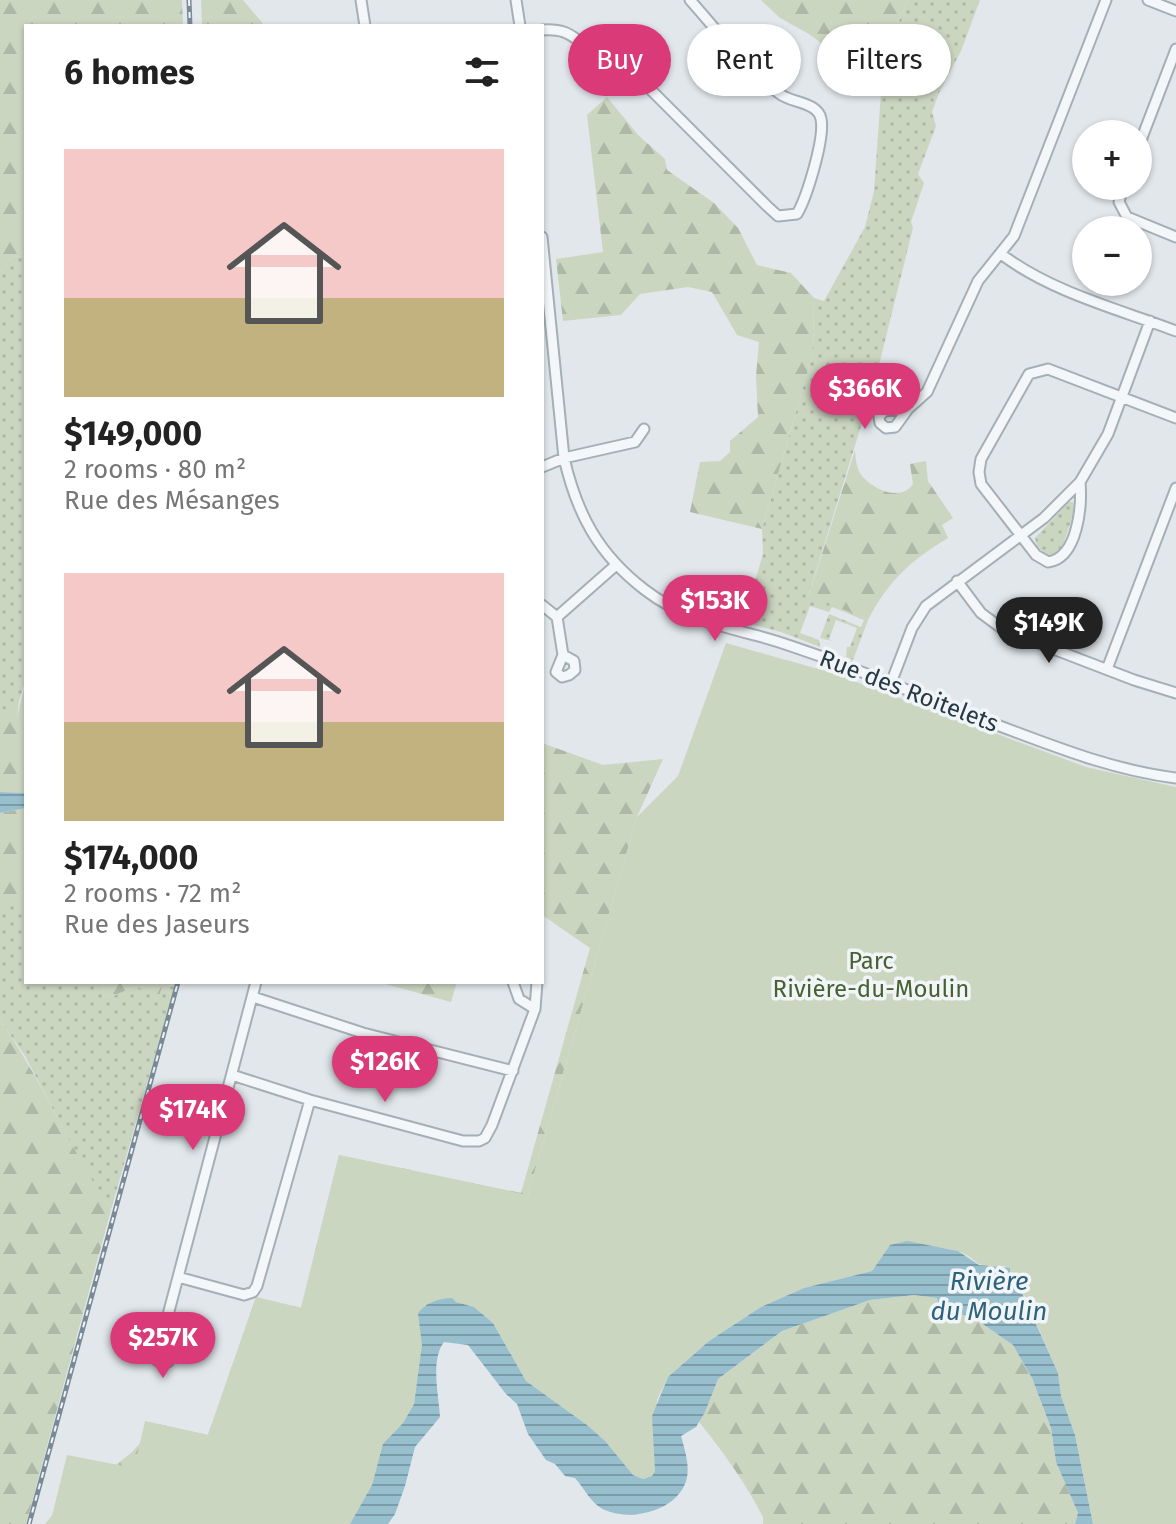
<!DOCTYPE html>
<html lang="en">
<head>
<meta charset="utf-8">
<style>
	body { margin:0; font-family:"Fira Sans",sans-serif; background:#f2f2f2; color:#222; height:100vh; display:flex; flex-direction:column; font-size:30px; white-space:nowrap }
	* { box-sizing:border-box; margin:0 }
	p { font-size:26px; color:#767676 }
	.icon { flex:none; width:44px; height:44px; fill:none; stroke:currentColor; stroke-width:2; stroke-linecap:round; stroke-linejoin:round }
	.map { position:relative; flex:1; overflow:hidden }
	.sheet { position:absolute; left:24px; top:24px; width:520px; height:960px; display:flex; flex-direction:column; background:#fff; border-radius:0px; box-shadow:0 2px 6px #0004 }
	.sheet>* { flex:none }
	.top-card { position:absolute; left:568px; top:24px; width:488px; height:72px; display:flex; gap:16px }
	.fabs { position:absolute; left:1072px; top:120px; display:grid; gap:16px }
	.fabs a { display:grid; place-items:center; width:80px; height:80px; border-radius:50%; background:#fff; box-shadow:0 2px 6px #0004; font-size:40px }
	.price { position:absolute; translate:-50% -68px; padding:0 18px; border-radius:28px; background:#db3a78; color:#fff; font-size:26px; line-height:52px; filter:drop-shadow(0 2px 4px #0008) }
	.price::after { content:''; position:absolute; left:50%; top:48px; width:24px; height:18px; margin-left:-12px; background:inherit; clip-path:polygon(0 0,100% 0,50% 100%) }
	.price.selected { background:#222; color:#fff }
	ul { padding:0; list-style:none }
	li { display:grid; align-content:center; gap:16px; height:424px; padding:0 40px }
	li span { display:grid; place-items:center; height:248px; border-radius:0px; color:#555 }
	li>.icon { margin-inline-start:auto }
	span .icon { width:144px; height:144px; fill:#fffc; stroke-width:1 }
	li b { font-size:34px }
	h2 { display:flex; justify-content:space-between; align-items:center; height:96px; padding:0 40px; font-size:34px }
	.chip { padding:0 28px; border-radius:36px; background:#fff; box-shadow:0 2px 6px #0004; font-size:28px; line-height:72px }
	.chip.selected { background:#db3a78; color:#fff }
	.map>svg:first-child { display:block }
</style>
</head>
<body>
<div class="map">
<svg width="1176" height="1524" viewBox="0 0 1176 1524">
	<defs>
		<pattern id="grass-dots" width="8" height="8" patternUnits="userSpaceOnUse" patternTransform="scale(2)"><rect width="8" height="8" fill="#cbd6c1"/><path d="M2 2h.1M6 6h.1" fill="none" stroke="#aeb8a7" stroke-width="1.8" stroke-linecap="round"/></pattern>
		<pattern id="forest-firs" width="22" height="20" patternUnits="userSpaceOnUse" patternTransform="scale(2)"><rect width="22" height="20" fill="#cbd6c1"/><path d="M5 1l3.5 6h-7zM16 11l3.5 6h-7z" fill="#aeb8a7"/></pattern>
		<pattern id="water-rules" width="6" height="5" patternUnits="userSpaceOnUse" patternTransform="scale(2)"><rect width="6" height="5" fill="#98bfce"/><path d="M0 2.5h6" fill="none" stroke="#7c9ca9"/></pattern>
	</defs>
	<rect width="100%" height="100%" fill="#e1e7eb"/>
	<path fill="url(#grass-dots)" d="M 908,0 L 980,0 L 961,51 L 939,93 L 932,112 L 936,126 L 918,174 L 924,183 L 911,222 L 913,228 L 875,381 L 809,594 L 868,620 L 853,660 L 846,657 L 847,647 L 850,647 L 857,628 L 836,620 L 829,639 L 832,641 L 820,638 L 829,614 L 861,627 L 864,620 L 832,607 L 829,612 L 810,606 L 800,633 L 819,640 L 820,647 L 781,632 L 743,622 L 763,554 L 762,529 L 813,353 L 814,298 L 824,301 L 865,227 L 874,191 L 881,93 L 865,85 L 880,80 L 887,69 L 890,41 Z
		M 26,256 L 26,680 L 19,700 L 17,718 L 0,707 L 0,272 L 12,257 Z
		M 1069,502 L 1073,502 L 1074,512 L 1062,548 L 1059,553 L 1047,556 L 1037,546 L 1035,538 Z
		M 0,903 L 26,903 L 26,982 L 103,982 L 102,994 L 110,997 L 137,986 L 157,999 L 163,982 L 176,982 L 111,1210 L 88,1176 L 25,1056 L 0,1020 Z"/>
	<path fill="url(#forest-firs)" d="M 0,0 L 182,0 L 183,26 L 26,26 L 26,256 L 12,257 L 0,272 Z
		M 201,0 L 243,0 L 264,25 L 269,26 L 202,26 Z
		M 761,0 L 908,0 L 890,41 L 887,69 L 881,78 L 864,83 L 860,67 L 853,67 L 809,34 L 780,18 Z
		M 607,97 L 639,136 L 665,159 L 667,170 L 714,203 L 738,228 L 757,265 L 791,273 L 814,298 L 813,353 L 762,529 L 690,512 L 700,462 L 720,461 L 730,452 L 730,441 L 758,417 L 756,376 L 759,342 L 737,335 L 712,292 L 688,287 L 640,294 L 621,315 L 563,321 L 556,259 L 603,252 L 587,115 Z
		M 855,450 C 856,460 856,468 862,476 C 874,490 901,502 913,484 L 910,464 L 926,461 L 928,481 L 953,518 L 942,525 L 948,538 C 910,561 889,580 868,620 L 809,595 Z
		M 26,680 L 26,793 L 0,792 L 0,707 L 17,717 Z
		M 542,743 L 603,765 L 663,759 L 637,817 L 528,1195 L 456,1302 L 350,1524 L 45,1524 L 53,1514 L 131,1453 L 158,1424 L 208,1435 L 256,1297 L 301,1308 L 339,1155 L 521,1193 L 590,948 L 542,915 Z
		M 26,808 L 26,903 L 0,903 L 0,813 Z
		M 103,982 L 163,982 L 158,1000 L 137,986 L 110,997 L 102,994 Z
		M 378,982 L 457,982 L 451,1002 Z
		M 0,1020 C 42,1080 70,1149 111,1210 L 26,1524 L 0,1524 Z
		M 914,1295 L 938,1298 L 940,1307 L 974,1318 L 1013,1345 L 1032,1378 L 1051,1428 L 1056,1462 L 1078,1513 L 1075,1524 L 763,1524 L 763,1517 C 745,1482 724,1453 699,1422 L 718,1379 L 782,1331 L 870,1300 Z"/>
	<path fill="#cbd6c1" d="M 726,643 L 829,672 L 1086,767 L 1176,787 L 1176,1524 L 1093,1524 L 1075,1435 L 1061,1396 L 1058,1373 L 1024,1295 L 1010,1278 L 1005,1266 C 972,1270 980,1258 957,1251 C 937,1245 911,1247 890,1245 L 872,1271 L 804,1288 L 761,1307 L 709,1341 L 668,1377 L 657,1400 L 655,1471 L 652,1476 L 643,1479 L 633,1475 L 587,1425 L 526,1381 L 493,1323 L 474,1307 L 456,1302 L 426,1304 L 419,1328 L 422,1345 L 414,1404 L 403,1423 L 383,1444 L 372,1485 L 350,1524 L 50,1524 L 67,1455 L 134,1468 L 145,1421 L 208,1435 L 256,1297 L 301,1308 L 339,1155 L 528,1195 L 637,817 L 678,776 Z"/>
	<path fill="url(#water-rules)" d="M 0,792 L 26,793 L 26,808 L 0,813 Z
		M 907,1241 L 958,1251 L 979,1265 L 1010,1268 L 1010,1278 L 1023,1295 L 1058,1373 L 1061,1396 L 1075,1435 L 1093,1524 L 1075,1524 L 1078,1513 L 1056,1462 L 1051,1428 L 1032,1378 L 1013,1345 L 974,1318 L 940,1307 L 937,1298 L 914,1295 L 870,1300 L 782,1331 L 718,1379 L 705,1412 L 696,1427 L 681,1436 C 685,1451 692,1471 684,1486 C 672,1512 629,1521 605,1510 C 592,1505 584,1488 575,1478 L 565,1476 L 555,1464 L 546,1460 L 528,1434 L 517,1404 L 506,1394 L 468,1345 L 444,1342 C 430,1360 439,1396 440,1417 L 415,1447 L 405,1486 L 395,1514 L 388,1524 L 350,1524 L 372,1485 L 383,1444 L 403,1423 L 414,1404 L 422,1345 L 418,1313 C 426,1303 439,1298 452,1298 L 456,1302 L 474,1307 L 493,1323 L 526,1381 L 587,1425 L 605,1441 L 633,1475 L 643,1479 L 652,1476 L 655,1471 L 652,1416 L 668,1377 L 709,1341 L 761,1307 L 804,1288 L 872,1271 L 890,1245 Z"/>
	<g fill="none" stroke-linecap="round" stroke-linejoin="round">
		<g stroke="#a5afb6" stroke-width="13">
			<path id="minor" d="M 361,0 L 365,26
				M 516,0 L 520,26
				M 1148,0 L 1176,11
				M 542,30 C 571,28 572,39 595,51 C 605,56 615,59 625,64 L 767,206 L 778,216 L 797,214 C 807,197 825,138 821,119 C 818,102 791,103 780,94 C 749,72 716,29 690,0
				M 1138,148 L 1176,49
				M 1123,186 L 1119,202 L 1127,217 L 1176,237
				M 542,237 L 564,458 C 577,514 598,554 645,590 C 680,617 720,626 762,637 C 782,642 801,650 820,656 C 884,680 948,707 1013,731 C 1066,751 1119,771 1176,778
				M 1001,254 C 1051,292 1118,309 1176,331
				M 908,409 L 884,411 L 879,417 L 880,423 L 886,428 L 895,427 L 908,409 L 927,392 L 978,281 L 1014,236 L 1106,0
				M 542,467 L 564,458 L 635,442 L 644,429
				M 1080,482 C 1082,506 1078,558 1048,562 L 1036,555 L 981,484 L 979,472 L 981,459 L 1029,374 L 1048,369 L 1176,418
				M 957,581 L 981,613 L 1004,630 L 1134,680 L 1176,693
				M 542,605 L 557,617 L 563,655 L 556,672 L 562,677 L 569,675 L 575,670 L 574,661 L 563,655
				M 557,617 L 616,565
				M 1107,669 L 1176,488
				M 891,683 L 912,628 L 926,606 L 1044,518 L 1080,482 L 1108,434 L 1150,321
				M 513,982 L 519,999 L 535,1009
				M 253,997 L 363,1033 L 513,1071
				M 232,1075 L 310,1100 L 463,1141 L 479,1141 L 485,1138 L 492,1125 L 535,1009 L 537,982
				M 178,1277 L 244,1295 L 253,1292 L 257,1286 L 310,1100
				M 164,1330 L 168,1362 L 163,1364 L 157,1360 L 164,1330 L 256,982"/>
		</g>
		<use href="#minor" stroke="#f4f7f9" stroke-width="9"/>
		<g stroke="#798a96" stroke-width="5">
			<path id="rail" d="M 189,0 L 190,26
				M 29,1524 L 178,982"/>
		</g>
		<use href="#rail" stroke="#f1f5f8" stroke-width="2" stroke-dasharray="6" stroke-linecap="butt"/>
	</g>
	<g text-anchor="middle" stroke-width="7" stroke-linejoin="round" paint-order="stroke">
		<g font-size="24" fill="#273944" stroke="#f1f5f8">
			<text transform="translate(909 691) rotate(21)" y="8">Rue des Roitelets</text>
		</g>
		<g font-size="24" fill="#476133" stroke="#f1f5f8">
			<text x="871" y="969">Parc<tspan x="871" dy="28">Rivière-du-Moulin</tspan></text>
		</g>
		<g font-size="26" font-style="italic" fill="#2d637c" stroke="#f1f5f8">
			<text x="989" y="1290">Rivière<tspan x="989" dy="30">du Moulin</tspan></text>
		</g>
	</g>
</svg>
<div class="fabs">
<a>+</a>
<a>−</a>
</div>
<b class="price" style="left:865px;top:431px">$366K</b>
<b class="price" style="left:715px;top:643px">$153K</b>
<b class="price selected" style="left:1049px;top:665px">$149K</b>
<b class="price" style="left:385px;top:1104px">$126K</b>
<b class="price" style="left:193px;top:1152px">$174K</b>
<b class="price" style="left:163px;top:1380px">$257K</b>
<div class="top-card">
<a class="chip selected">Buy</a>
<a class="chip">Rent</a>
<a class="chip">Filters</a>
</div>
<section class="sheet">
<h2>6 homes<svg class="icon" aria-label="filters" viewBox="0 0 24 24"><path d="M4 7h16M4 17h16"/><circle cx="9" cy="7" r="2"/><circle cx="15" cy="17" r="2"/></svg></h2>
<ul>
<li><span style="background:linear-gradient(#f6c9c9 60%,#c2b280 0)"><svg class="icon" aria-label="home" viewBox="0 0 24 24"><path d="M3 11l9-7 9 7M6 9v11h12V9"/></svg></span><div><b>$149,000</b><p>2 rooms · 80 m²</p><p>Rue des Mésanges</p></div></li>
<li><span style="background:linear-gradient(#f6c9c9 60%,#c2b280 0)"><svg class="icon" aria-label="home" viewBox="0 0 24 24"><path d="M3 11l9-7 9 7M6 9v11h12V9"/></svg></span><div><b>$174,000</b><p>2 rooms · 72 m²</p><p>Rue des Jaseurs</p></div></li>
</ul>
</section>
</div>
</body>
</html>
